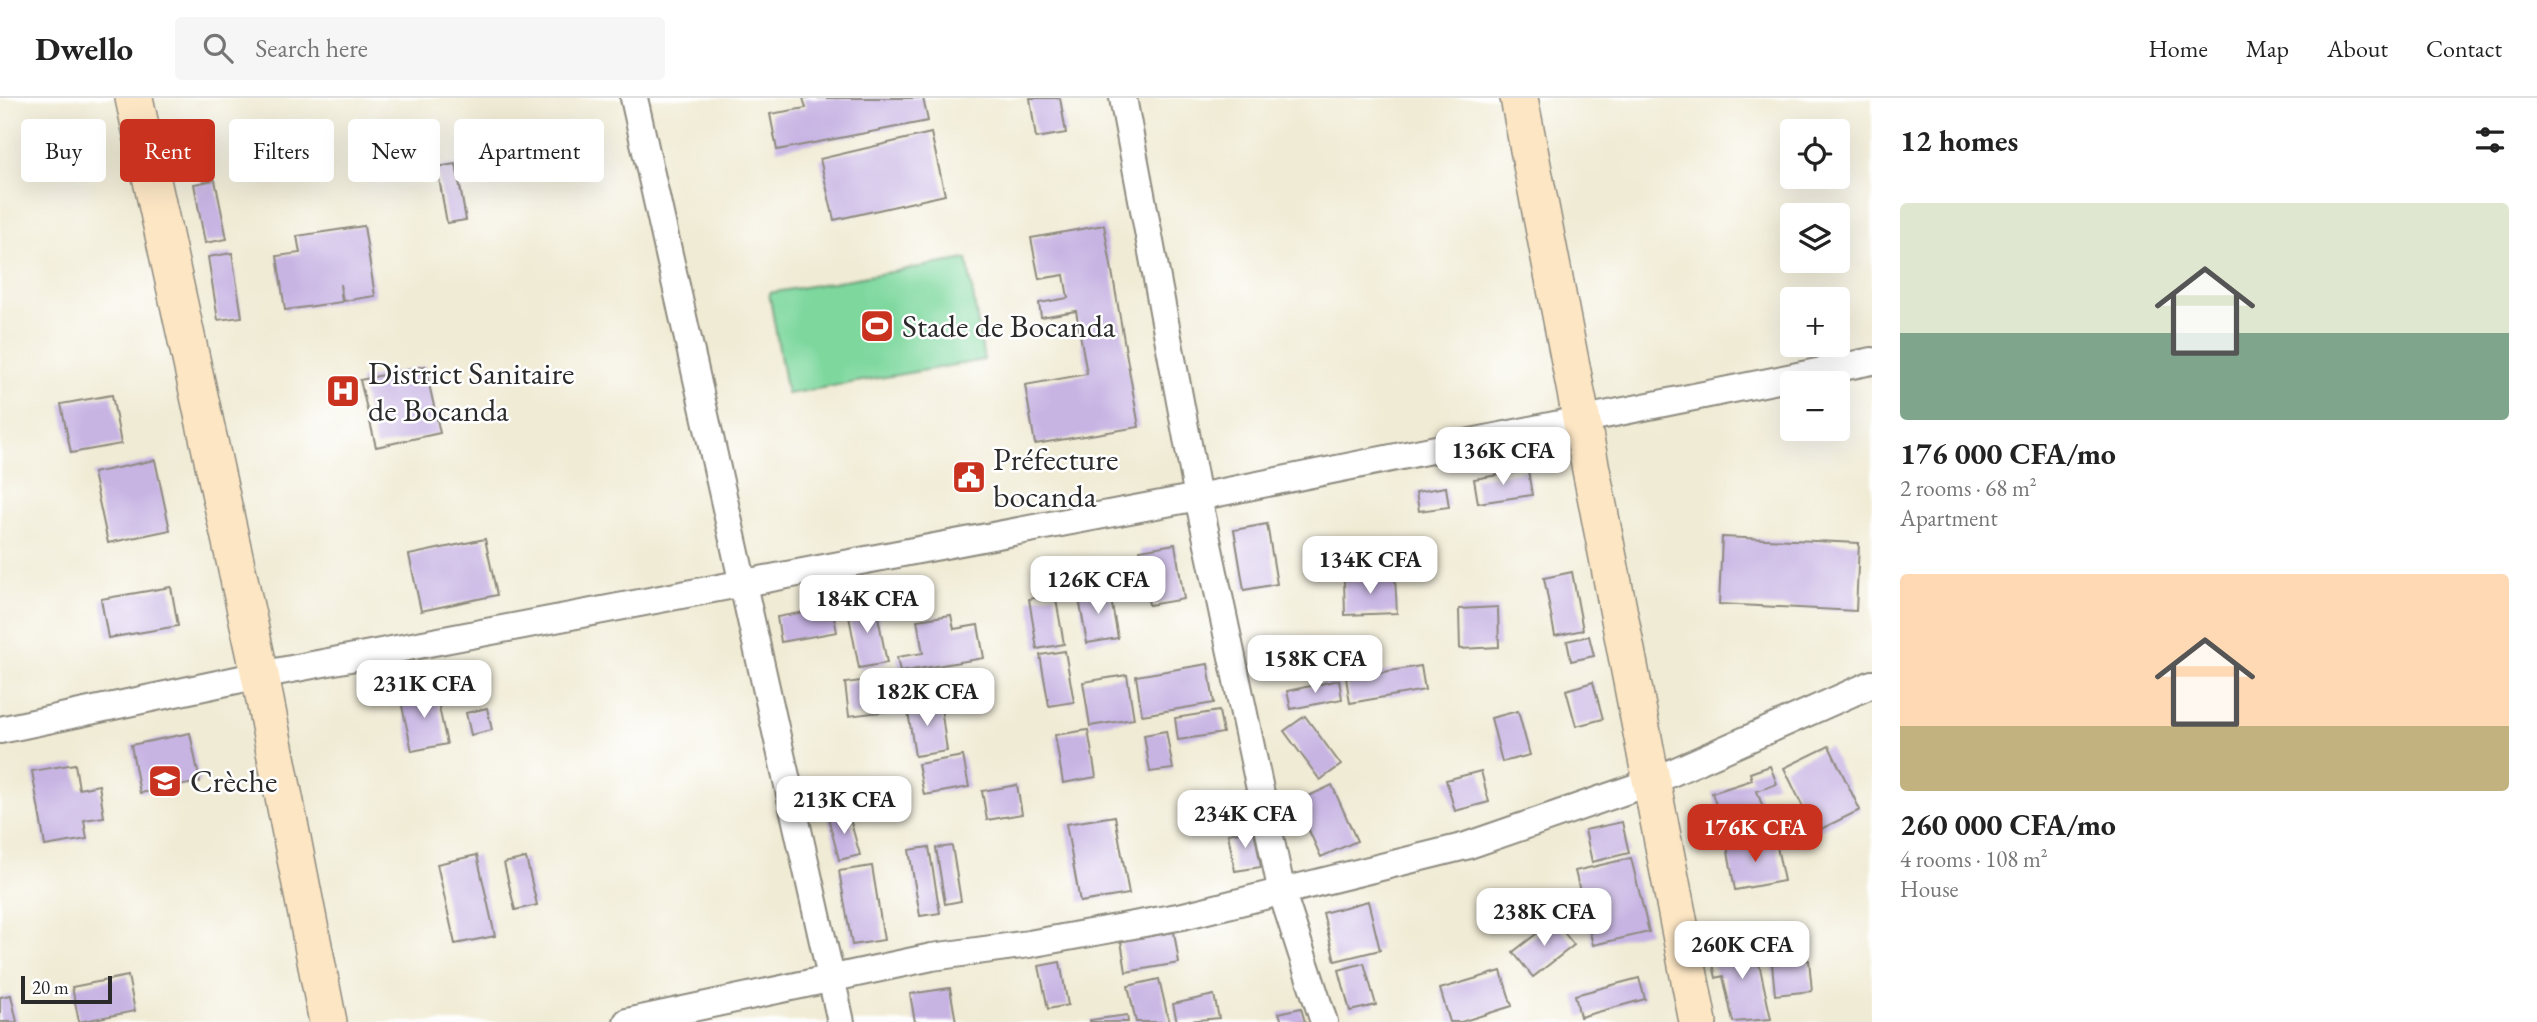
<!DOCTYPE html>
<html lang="en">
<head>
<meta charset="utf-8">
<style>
	body { margin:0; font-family:"EB Garamond",serif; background:#f6f6f6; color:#222; height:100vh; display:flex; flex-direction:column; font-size:26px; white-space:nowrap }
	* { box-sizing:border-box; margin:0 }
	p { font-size:23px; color:#767676 }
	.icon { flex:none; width:38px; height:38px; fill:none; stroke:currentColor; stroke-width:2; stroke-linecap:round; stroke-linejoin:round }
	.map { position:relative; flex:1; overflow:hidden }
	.panel { display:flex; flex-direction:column; background:#fff; width:665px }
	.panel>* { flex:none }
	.guide { position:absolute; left:21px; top:21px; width:665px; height:63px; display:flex; gap:14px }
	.fabs { position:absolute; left:1780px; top:21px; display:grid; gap:14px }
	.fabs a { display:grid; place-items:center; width:70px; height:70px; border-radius:7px; background:#fff; box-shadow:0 7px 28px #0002; font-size:35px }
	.scale { position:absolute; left:21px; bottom:18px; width:91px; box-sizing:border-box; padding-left:7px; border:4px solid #2b2b2b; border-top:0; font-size:19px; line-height:24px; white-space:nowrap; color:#2b2b2b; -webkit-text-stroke:5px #fff; paint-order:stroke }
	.price { position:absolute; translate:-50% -60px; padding:0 16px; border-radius:14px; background:#fff; color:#222; font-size:23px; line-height:46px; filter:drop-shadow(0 2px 4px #0008) }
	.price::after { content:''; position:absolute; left:50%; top:42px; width:21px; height:16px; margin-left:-10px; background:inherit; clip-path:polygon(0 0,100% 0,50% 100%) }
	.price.selected { background:#c8321e; color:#fff }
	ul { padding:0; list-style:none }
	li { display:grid; align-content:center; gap:14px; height:371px; padding:0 28px }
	li span { display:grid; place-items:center; height:217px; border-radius:7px; color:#555 }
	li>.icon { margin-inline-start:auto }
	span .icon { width:126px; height:126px; fill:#fffc; stroke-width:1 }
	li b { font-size:30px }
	h2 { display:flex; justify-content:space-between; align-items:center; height:84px; padding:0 28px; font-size:30px }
	.pill { padding:0 24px; border-radius:7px; background:#fff; box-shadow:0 7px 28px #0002; font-size:24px; line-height:63px }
	.pill.selected { background:#c8321e; color:#fff }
	header { display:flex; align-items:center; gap:42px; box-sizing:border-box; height:98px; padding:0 35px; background:#fff; border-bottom:2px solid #e0e0e0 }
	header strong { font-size:33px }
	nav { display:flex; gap:38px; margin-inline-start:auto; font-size:24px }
	.search { width:490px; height:63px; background:#f6f6f6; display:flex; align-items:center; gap:18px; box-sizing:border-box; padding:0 24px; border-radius:7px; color:#767676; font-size:26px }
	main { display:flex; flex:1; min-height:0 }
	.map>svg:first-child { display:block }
</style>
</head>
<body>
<header>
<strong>Dwello</strong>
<div class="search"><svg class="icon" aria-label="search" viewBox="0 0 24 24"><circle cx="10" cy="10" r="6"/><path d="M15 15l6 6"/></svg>Search here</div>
<nav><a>Home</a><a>Map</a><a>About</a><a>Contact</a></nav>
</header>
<main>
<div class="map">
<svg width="1872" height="924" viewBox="0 0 1872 924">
	<rect width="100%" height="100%" fill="#fff"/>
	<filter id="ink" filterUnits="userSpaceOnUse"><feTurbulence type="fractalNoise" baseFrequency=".0143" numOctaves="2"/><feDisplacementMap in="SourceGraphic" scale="14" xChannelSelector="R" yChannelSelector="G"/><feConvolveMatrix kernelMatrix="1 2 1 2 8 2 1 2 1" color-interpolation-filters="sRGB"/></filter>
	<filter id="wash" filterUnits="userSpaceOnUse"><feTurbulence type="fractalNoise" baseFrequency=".00686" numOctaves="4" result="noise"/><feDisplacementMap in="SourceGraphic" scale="28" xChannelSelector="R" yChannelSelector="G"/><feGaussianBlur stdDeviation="1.57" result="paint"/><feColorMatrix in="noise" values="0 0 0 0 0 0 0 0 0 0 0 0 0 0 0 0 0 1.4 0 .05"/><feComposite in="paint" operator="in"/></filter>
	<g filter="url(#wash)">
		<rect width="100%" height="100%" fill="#f0ebd4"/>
		<path fill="#7ed89e" stroke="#548264" stroke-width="2" d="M 967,161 L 984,262 L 787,296 L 769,195 Z"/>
		<g id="blocks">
			<path fill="#c7b4e3" d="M 803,0 L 923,0 L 928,23 L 777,52 L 770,16 L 806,10 Z
				M 1030,0 L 1060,0 L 1066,35 L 1036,40 Z
				M 931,35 L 945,97 L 834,122 L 820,61 Z
				M 456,66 L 466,122 L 447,125 L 437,69 Z
				M 215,82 L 227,141 L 205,145 L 194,86 Z
				M 1104,127 L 1139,329 L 1035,346 L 1025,287 L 1087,276 L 1076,213 L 1041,219 L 1039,205 L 1068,200 L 1064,177 L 1039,181 L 1031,140 Z
				M 364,128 L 375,198 L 343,203 L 340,186 L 342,204 L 285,212 L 277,158 L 300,155 L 297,138 Z
				M 232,155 L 242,219 L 218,222 L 208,159 Z
				M 425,268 L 440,335 L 376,349 L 360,282 Z
				M 112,297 L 121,346 L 71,355 L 61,306 Z
				M 155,362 L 170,432 L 108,445 L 93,375 Z
				M 1528,372 L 1532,397 L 1478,405 L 1474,381 Z
				M 1446,389 L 1449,409 L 1419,413 L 1416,394 Z
				M 1267,426 L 1277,486 L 1244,492 L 1234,432 Z
				M 1722,439 L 1859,445 L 1856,513 L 1719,506 Z
				M 485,441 L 497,497 L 421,513 L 409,457 Z
				M 1175,446 L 1184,501 L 1149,507 L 1140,452 Z
				M 1572,474 L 1583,532 L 1555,538 L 1544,480 Z
				M 1395,479 L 1397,515 L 1345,517 L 1344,481 Z
				M 171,489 L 178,528 L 108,540 L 101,501 Z
				M 1109,490 L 1118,540 L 1087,545 L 1078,495 Z
				M 1055,496 L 1064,546 L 1037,551 L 1029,501 Z
				M 875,503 L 887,565 L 859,570 L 847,508 Z
				M 832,509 L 837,534 L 781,544 L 777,519 Z
				M 1498,509 L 1499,549 L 1460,551 L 1459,511 Z
				M 951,517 L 954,531 L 978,527 L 984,560 L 900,574 L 897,559 L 923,555 L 917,522 Z
				M 1589,538 L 1594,558 L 1571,563 L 1567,543 Z
				M 1065,553 L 1074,604 L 1049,608 L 1040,557 Z
				M 1208,566 L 1214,605 L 1142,617 L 1136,578 Z
				M 1421,568 L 1425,592 L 1350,605 L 1346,580 Z
				M 1127,577 L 1134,621 L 1090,628 L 1083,584 Z
				M 892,579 L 897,612 L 849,618 L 845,585 Z
				M 1339,582 L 1342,601 L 1291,611 L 1287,593 Z
				M 1593,584 L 1603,621 L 1576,628 L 1566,592 Z
				M 435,591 L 447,646 L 412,653 L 400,599 Z
				M 940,602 L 947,653 L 915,658 L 907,607 Z
				M 487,610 L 492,632 L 471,637 L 466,615 Z
				M 1219,613 L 1223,635 L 1178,642 L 1175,620 Z
				M 1518,613 L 1530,657 L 1502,664 L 1491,620 Z
				M 1305,618 L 1341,667 L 1320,682 L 1284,633 Z
				M 1088,632 L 1096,679 L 1063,685 L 1055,637 Z
				M 1166,633 L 1173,671 L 1150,674 L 1144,637 Z
				M 190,635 L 200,684 L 140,695 L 131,647 Z
				M 1829,648 L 1860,712 L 1815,734 L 1784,670 Z
				M 963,658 L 969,689 L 924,697 L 918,666 Z
				M 75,666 L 79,691 L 99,687 L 104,719 L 84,722 L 87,741 L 45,748 L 32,673 Z
				M 1770,668 L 1777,686 L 1757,693 L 1768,724 L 1755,729 L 1757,735 L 1729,744 L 1712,695 L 1752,682 L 1750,675 Z
				M 1481,673 L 1489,704 L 1455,713 L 1446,682 Z
				M 1017,687 L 1022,716 L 987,722 L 982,693 Z
				M 1332,687 L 1357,743 L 1321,759 L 1296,704 Z
				M 848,714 L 860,757 L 839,762 L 828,719 Z
				M 1115,718 L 1129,796 L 1080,804 L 1066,726 Z
				M 1622,724 L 1629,755 L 1592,764 L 1585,732 Z
				M 1254,731 L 1261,769 L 1235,773 L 1228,736 Z
				M 1775,739 L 1784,783 L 1735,792 L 1727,748 Z
				M 952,748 L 961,803 L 945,806 L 936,750 Z
				M 929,749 L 940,815 L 920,818 L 909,752 Z
				M 477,757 L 495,838 L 455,846 L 437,766 Z
				M 526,760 L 537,807 L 515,812 L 504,765 Z
				M 1631,760 L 1649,834 L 1593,847 L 1575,773 Z
				M 872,768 L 884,842 L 852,847 L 839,773 Z
				M 1368,803 L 1380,852 L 1335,863 L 1323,815 Z
				M 1554,822 L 1574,847 L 1533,879 L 1513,854 Z
				M 1174,834 L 1179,865 L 1126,874 L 1121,843 Z
				M 1754,842 L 1771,921 L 1733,924 L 1723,878 L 1716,880 L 1710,852 Z
				M 1809,862 L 1812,893 L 1775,897 L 1772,866 Z
				M 1060,864 L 1068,907 L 1048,911 L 1039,868 Z
				M 1364,865 L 1376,907 L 1350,913 L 1339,872 Z
				M 1501,873 L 1512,908 L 1461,924 L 1450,924 L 1440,891 Z
				M 128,878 L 135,913 L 79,924 L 72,889 Z
				M 1639,880 L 1645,901 L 1580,919 L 1575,897 Z
				M 1159,881 L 1169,924 L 1136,924 L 1128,888 Z
				M 950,890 L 956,924 L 915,924 L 910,896 Z
				M 11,897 L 17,924 L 0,924 L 0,899 Z
				M 1214,897 L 1219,920 L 1177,924 L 1173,906 Z
				M 1301,910 L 1305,924 L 1282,924 L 1279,915 Z
				M 1127,917 L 1128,924 L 1090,924 L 1090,922 Z"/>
		</g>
	</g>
	<g filter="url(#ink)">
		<use href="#blocks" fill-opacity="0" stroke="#8e8b80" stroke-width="2"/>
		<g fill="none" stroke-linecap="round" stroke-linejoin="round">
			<g stroke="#8e8b80" stroke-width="30">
				<path id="street" d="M 634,0 L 841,924
					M 1123,0 L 1198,399 L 1282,795 L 1324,924
					M 0,632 L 260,577 L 1198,399 L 1872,263
					M 627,924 L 932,859 L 1029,846 L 1183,818 L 1466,748 L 1651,684 L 1872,586"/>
			</g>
			<g stroke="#8e8b80" stroke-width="40">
				<path id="secondary" d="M 134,0 L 260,577 L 328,924
					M 1519,0 L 1698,924"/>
			</g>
			<use href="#street" stroke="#fff" stroke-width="26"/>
			<use href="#secondary" stroke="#fce6c4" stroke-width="37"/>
		</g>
	</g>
	<defs>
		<g id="stadium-square" transform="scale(1.75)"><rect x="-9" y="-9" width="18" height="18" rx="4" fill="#c8321e" stroke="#fff"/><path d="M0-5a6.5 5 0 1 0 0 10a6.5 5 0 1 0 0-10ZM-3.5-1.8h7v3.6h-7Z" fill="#fff"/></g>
		<g id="hospital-square" transform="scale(1.75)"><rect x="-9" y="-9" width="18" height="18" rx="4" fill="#c8321e" stroke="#fff"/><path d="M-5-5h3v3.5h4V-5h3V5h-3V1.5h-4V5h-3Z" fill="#fff"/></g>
		<g id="civic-square" transform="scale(1.75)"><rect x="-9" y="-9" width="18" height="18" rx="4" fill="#c8321e" stroke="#fff"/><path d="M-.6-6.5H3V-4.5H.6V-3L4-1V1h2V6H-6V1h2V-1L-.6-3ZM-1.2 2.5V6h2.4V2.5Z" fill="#fff"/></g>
		<g id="school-square" transform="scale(1.75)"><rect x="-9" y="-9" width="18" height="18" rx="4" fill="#c8321e" stroke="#fff"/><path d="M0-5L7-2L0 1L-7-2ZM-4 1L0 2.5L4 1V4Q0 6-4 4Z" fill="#fff"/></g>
	</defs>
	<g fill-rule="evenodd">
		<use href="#stadium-square" x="877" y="228"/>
		<use href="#hospital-square" x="343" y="293"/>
		<use href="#civic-square" x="969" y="379"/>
		<use href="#school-square" x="165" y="683"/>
	</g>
	<g text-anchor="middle" stroke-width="5" stroke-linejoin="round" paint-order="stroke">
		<g font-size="32" fill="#2b2b2b" stroke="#fff" text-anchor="start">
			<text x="902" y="239">Stade de Bocanda</text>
			<text x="368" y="286">District Sanitaire<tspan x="368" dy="37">de Bocanda</tspan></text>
			<text x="993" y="372">Préfecture<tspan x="993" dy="37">bocanda</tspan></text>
			<text x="190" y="694">Crèche</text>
		</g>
	</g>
</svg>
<div class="fabs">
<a><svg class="icon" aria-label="locate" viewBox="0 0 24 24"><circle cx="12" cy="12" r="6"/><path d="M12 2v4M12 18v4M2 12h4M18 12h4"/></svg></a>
<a><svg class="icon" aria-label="layers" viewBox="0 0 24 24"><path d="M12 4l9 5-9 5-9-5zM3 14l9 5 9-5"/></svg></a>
<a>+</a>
<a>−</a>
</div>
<div class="scale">20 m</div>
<b class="price" style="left:1503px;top:389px">136K CFA</b>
<b class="price" style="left:1370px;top:498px">134K CFA</b>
<b class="price" style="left:1098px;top:518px">126K CFA</b>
<b class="price" style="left:867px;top:537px">184K CFA</b>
<b class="price" style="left:1315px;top:597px">158K CFA</b>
<b class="price" style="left:424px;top:622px">231K CFA</b>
<b class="price" style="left:927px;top:630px">182K CFA</b>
<b class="price" style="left:844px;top:738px">213K CFA</b>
<b class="price" style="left:1245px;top:752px">234K CFA</b>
<b class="price selected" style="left:1755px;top:766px">176K CFA</b>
<b class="price" style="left:1544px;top:850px">238K CFA</b>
<b class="price" style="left:1742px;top:883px">260K CFA</b>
<div class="guide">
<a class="pill">Buy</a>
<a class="pill selected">Rent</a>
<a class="pill">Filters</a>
<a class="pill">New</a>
<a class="pill">Apartment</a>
</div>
</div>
<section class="panel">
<h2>12 homes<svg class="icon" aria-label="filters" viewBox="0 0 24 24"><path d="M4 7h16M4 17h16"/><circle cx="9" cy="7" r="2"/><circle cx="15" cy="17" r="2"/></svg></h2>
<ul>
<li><span style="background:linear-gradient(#dfe7d0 60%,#7fa58c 0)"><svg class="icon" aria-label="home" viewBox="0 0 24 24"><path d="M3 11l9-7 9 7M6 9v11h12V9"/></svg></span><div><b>176 000 CFA/mo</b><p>2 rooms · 68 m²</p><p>Apartment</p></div></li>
<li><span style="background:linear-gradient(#ffd9b3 70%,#c2b280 0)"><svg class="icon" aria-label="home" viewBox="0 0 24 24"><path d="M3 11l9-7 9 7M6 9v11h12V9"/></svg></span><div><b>260 000 CFA/mo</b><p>4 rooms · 108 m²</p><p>House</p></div></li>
</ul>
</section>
</main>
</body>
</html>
